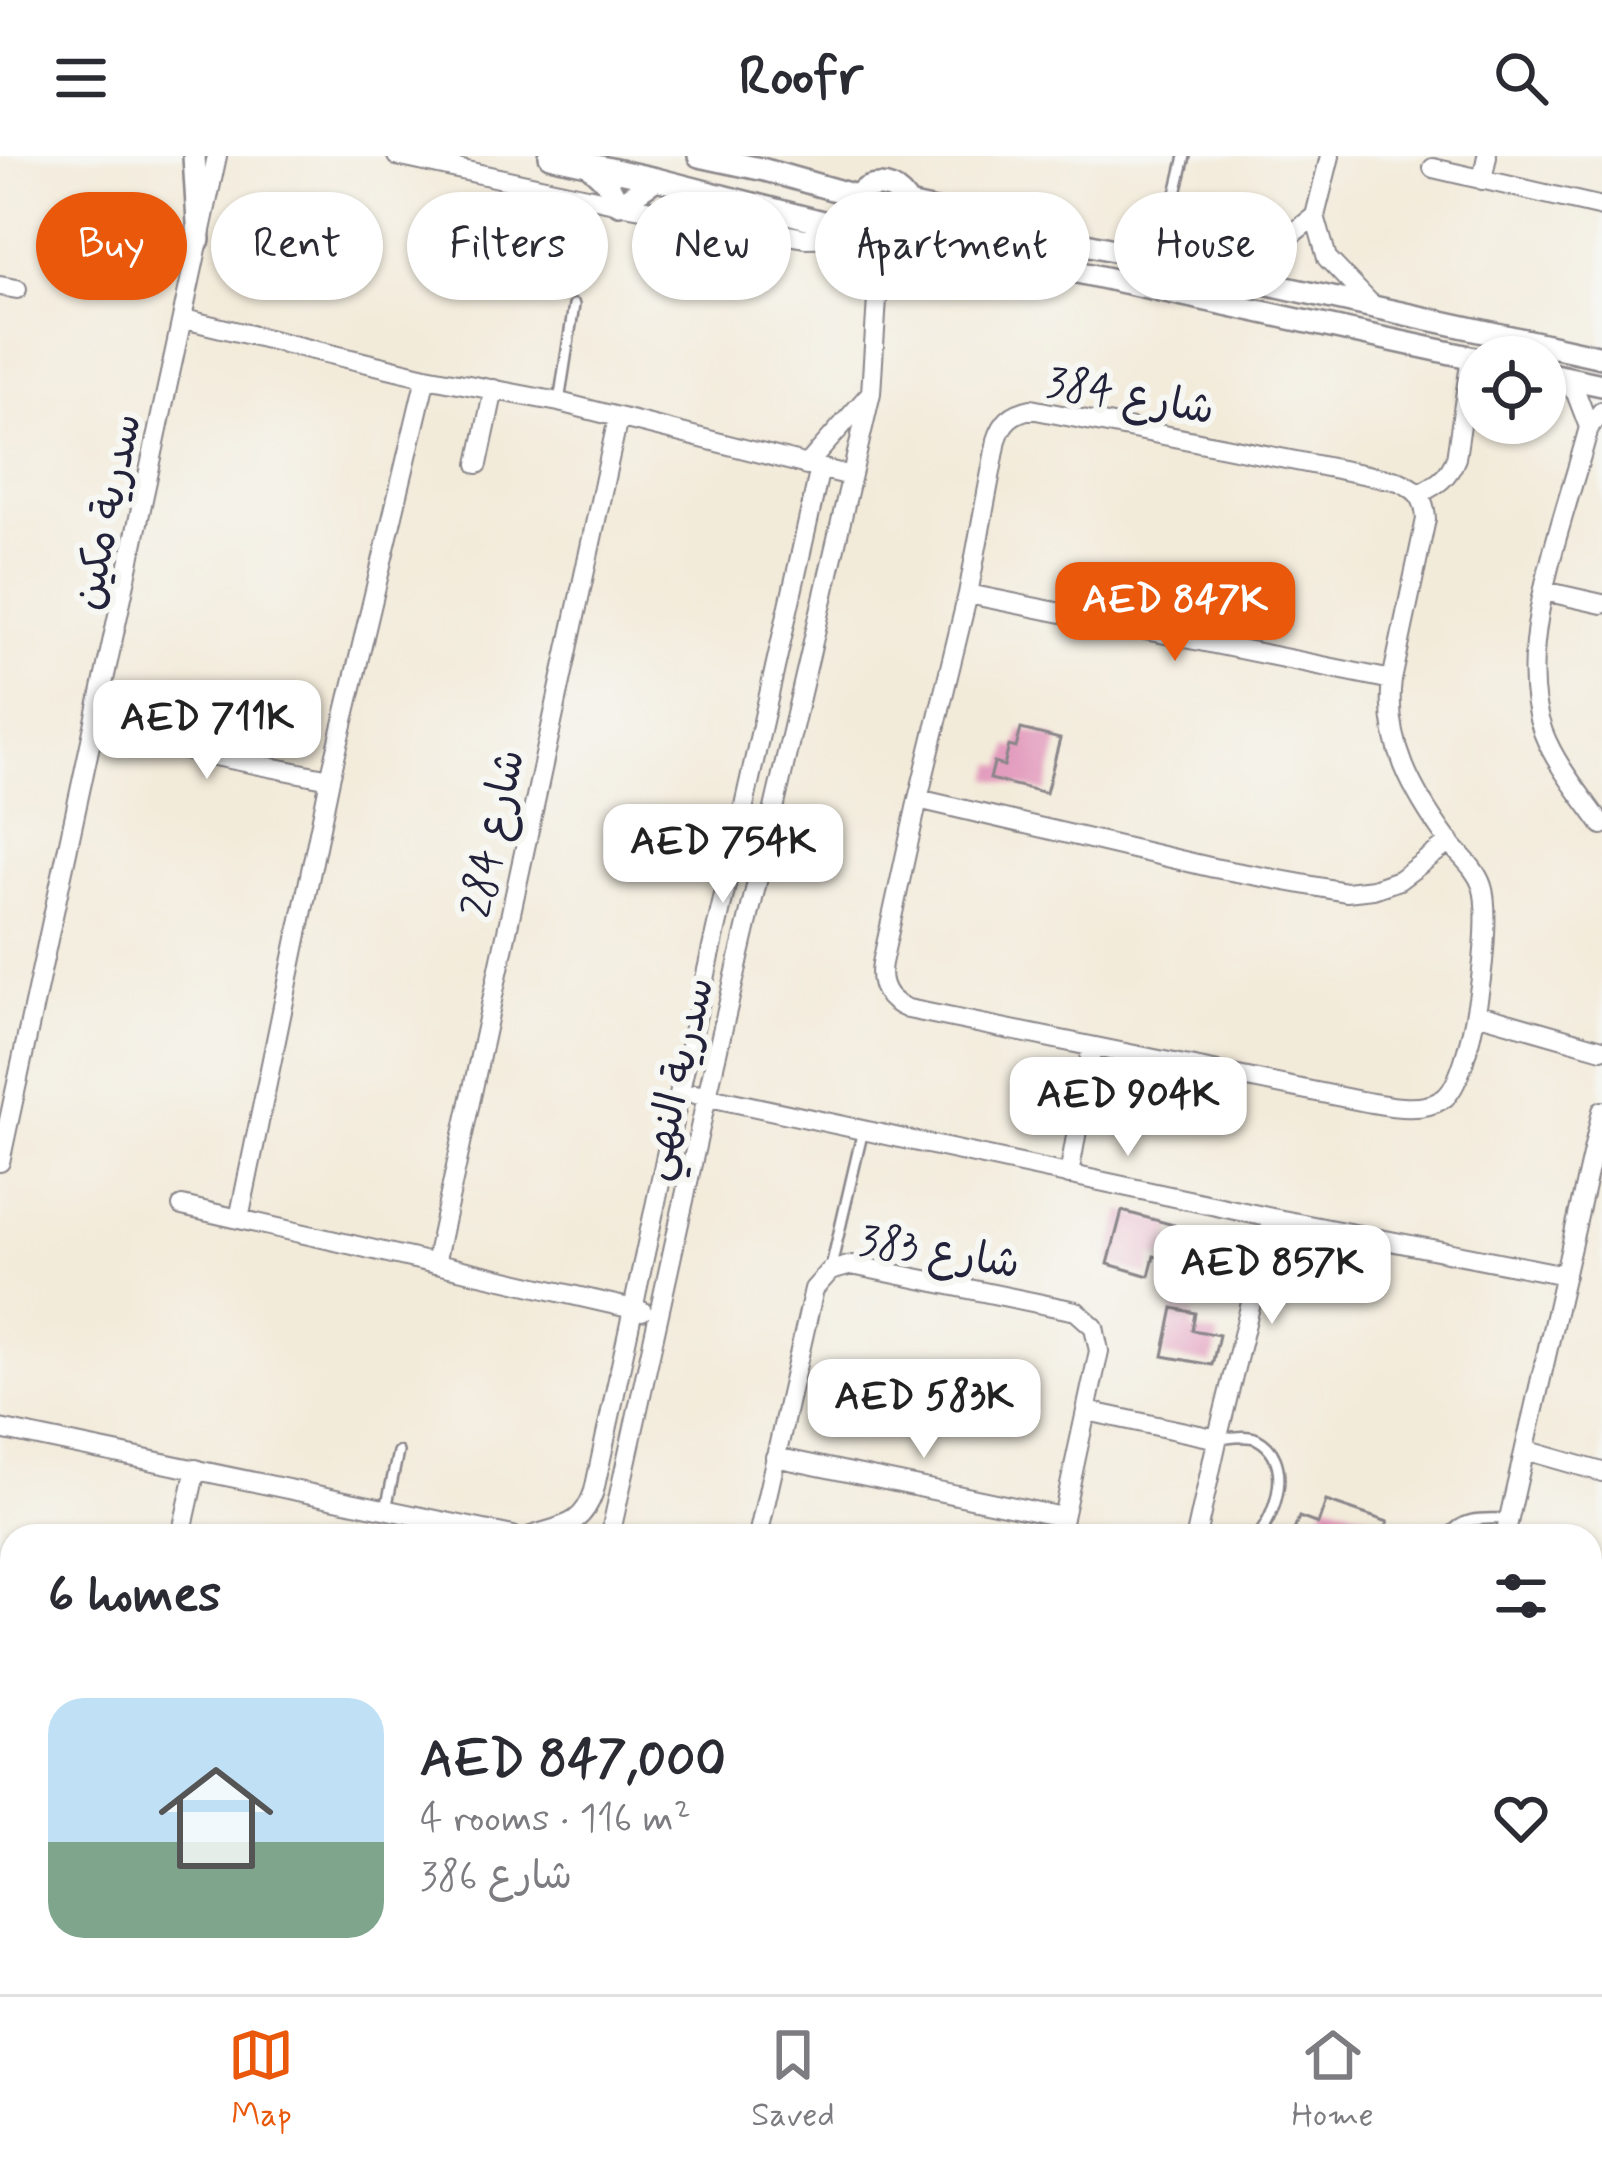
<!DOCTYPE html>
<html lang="en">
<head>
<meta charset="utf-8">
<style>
	body { margin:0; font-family:Mynerve,"Playpen Sans Arabic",sans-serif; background:#f7f7f7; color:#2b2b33; height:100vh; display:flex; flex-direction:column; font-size:45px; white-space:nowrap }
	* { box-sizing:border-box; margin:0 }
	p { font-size:39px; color:#7c7c81 }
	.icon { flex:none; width:66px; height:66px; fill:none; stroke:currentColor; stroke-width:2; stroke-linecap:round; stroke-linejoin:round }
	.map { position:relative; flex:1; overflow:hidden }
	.sheet { position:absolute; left:0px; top:1368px; width:1602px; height:471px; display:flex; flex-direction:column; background:#fff; border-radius:36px 36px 0 0; box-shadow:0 3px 9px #0004 }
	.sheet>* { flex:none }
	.banner { position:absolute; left:36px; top:36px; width:1530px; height:108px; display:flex; gap:24px }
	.controls { position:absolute; left:1458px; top:180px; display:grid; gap:24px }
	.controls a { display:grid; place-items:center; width:108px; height:108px; border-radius:50%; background:#fff; box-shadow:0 3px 9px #0004; font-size:60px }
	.price { position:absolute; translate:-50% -102px; padding:0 27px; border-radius:24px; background:#fff; color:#222; font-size:39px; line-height:78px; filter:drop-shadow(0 3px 6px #0008) }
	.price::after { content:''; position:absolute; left:50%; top:72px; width:36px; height:27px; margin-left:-18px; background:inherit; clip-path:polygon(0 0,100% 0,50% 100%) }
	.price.current { background:#ea580c; color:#fff }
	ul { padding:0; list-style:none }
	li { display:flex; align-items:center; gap:36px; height:300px; padding:0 48px }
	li+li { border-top:3px solid #e1e1e2 }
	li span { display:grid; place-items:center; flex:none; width:336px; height:240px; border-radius:36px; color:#555 }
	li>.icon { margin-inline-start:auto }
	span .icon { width:144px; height:144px; fill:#fffc; stroke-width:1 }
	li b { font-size:51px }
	h2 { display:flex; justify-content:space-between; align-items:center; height:144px; padding:0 48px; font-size:51px }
	.pill { padding:0 42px; border-radius:54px; background:#fff; box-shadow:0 3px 9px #0004; font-size:42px; line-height:108px }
	.pill.current { background:#ea580c; color:#fff }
	header { display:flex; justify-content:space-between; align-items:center; height:156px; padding:0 48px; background:#fff; font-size:54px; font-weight:700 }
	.tabs { display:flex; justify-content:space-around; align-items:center; height:168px; border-top:3px solid #e1e1e2; background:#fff; font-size:33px; color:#7c7c81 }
	.tabs a { display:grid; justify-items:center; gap:6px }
	.tabs .current { color:#ea580c }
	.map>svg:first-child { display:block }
</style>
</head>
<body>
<header><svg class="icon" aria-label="menu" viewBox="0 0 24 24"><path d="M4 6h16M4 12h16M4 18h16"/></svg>Roofr<svg class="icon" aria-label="search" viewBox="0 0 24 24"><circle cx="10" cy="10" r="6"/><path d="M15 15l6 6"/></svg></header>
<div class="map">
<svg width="1602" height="1838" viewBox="0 0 1602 1838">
	<rect width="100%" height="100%" fill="#f6f6f2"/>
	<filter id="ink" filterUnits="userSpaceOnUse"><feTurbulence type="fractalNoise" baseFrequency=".00833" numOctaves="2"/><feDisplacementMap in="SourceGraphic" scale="24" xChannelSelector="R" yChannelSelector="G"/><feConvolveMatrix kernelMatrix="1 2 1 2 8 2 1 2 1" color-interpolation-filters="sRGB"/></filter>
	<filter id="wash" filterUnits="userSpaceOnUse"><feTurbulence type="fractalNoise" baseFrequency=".004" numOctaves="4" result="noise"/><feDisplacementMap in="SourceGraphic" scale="48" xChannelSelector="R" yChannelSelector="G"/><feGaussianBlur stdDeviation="2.7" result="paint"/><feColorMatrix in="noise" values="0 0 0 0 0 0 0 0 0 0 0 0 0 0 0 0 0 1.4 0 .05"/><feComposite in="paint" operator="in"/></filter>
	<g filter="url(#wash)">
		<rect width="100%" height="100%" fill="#f3ebda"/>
		<g id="blocks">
			<path fill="#e39dbe" d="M 1021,573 L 1060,583 L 1046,637 L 990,623 L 994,607 L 1004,610 L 1009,590 L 1016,592 Z
				M 1122,1055 L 1174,1069 L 1165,1103 L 1154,1100 L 1149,1120 L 1108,1108 Z
				M 1173,1152 L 1195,1157 L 1192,1174 L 1219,1179 L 1212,1209 L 1163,1200 Z
				M 1326,1345 L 1388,1366 L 1383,1380 L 1292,1380 L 1299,1361 L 1318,1368 Z"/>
		</g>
	</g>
	<g filter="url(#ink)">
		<use href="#blocks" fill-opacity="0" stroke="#8a868a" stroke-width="3"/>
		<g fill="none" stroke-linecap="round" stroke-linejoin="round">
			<g stroke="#8a868a" stroke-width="14">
				<path id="service" d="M 1169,67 L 1185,0
					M 559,246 L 574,149
					M 830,1115 L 863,974
					M 1218,1283 C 1230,1282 1246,1278 1257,1283 C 1293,1302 1278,1355 1258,1380
					M 386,1353 L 398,1296
					M 1448,1380 C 1463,1359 1485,1363 1508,1363"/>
			</g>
			<g stroke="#8a868a" stroke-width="22">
				<path id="minor" d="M 397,0 L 619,48 L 805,82 L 855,81 L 878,127
					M 1330,0 L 1315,60 L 1327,102 L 1373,150
					M 1433,12 L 1602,51
					M 1482,24 L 1487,0
					M 1209,114 L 1269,96 L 1315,60
					M 0,130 L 17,133
					M 184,163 L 426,221 L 559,246 L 851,320
					M 1561,220 L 1576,237 L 1589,271
					M 1031,253 L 1398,325 C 1417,333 1425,342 1426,363 L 1392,524 C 1384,586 1413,637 1449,686 C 1460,700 1476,712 1482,730 C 1494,763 1473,924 1443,943 C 1420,958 1386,949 1361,945 L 908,853 C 887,845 878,829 882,807 L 918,643 L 968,438 L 997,284 C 1003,265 1012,257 1031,253 Z
					M 1602,255 L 1589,271 C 1567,357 1511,492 1543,576 C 1556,610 1582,640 1602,669
					M 478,308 L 494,233
					M 806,310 L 868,240
					M 1419,338 C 1438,328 1448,322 1456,302 L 1471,201
					M 1544,435 L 1602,448
					M 968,438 L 1392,524
					M 95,576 L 330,623
					M 918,643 L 1214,712 L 1346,736 L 1373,733 L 1399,724 L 1450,686
					M 1476,857 L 1602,893
					M 695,938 L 1272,1062 L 1565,1119
					M 0,1006 L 217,0
					M 1069,1019 L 1092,891
					M 182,1050 L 642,1155
					M 239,1063 L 330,623 L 426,221
					M 435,1108 L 618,262
					M 1087,1255 L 1218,1283
					M 0,1273 L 513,1380
					M 1525,1294 L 1602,1316
					M 775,1301 L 1062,1361
					M 181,1380 L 196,1313
					M 531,1380 C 563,1369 582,1371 594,1335 L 680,934 L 820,312
					M 610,1380 L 707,940 L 871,237 L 878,127 L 895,89
					M 758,1380 L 814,1133 L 830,1115 L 852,1109 L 1076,1155 L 1094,1171 L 1099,1195 L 1059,1380
					M 1196,1380 L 1219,1276 L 1272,1062
					M 1505,1380 L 1602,955
					M 0,1543 L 3,1570 L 0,1584
					M 1590,1550 L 1602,1553
					M 1590,1674 L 1602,1677
					M 153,1827 L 208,1838
					M 1107,1827 L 1108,1838
					M 1272,1827 L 1277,1838
					M 76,1838 L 78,1827
					M 509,1838 L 512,1827
					M 662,1838 L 664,1827
					M 981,1838 L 982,1827"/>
			</g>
			<g stroke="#8a868a" stroke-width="26">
				<path id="tertiary" d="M 194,0 L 199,84
					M 550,0 L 656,23 L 850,73
					M 699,0 L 765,14 L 856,40
					M 589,9 L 607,26 L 619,48 L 656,23
					M848 61a31 31 0 1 1 62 0a31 31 0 1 1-62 0Z
					M 908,49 L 1602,201
					M 902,83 L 934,85 L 1479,203
					M 1545,217 L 1602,229"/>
			</g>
			<use href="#service" stroke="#fff" stroke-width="9"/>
			<use href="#minor" stroke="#fff" stroke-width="18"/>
			<use href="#tertiary" stroke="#fff" stroke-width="21"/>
		</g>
	</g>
	<g text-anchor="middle" stroke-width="12" stroke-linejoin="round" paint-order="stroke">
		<g font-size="42" fill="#22223b" stroke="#f6f6f2">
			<text transform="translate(1131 238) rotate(10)" y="15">شارع 384</text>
			<text transform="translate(105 355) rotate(-78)" y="15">سدرية مكين</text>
			<text transform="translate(491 677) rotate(-78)" y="15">شارع 284</text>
			<text transform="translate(675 922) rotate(-77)" y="15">سدرية النهي</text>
			<text transform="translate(940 1094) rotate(9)" y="15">شارع 383</text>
		</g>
	</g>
</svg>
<div class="controls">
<a><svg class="icon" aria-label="locate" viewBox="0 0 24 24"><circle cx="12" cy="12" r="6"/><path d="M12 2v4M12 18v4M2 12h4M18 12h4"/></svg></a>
</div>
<b class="price current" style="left:1175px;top:508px">AED 847K</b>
<b class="price" style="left:207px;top:626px">AED 711K</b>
<b class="price" style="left:723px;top:750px">AED 754K</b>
<b class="price" style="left:1128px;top:1003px">AED 904K</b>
<b class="price" style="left:1272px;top:1171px">AED 857K</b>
<b class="price" style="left:924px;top:1305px">AED 583K</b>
<div class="banner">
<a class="pill current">Buy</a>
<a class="pill">Rent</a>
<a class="pill">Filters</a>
<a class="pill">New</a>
<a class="pill">Apartment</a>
<a class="pill">House</a>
</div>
<section class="sheet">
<h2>6 homes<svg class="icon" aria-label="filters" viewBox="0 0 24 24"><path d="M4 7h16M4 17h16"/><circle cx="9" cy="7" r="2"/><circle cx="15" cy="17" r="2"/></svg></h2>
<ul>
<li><span style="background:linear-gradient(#bfe0f5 60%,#7fa58c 0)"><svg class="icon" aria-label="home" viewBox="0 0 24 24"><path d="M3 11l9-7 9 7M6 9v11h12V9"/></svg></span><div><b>AED 847,000</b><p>4 rooms · 116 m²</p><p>شارع 386</p></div><svg class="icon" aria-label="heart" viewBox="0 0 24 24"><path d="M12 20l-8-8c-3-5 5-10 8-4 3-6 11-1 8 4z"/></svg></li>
</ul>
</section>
</div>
<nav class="tabs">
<a class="current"><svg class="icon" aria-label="map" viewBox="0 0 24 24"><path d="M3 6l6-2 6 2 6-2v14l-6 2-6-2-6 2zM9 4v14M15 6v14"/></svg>Map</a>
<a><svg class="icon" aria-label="saved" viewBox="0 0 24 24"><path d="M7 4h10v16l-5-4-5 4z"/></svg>Saved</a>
<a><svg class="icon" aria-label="home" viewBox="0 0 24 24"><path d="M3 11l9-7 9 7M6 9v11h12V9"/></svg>Home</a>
</nav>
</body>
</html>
